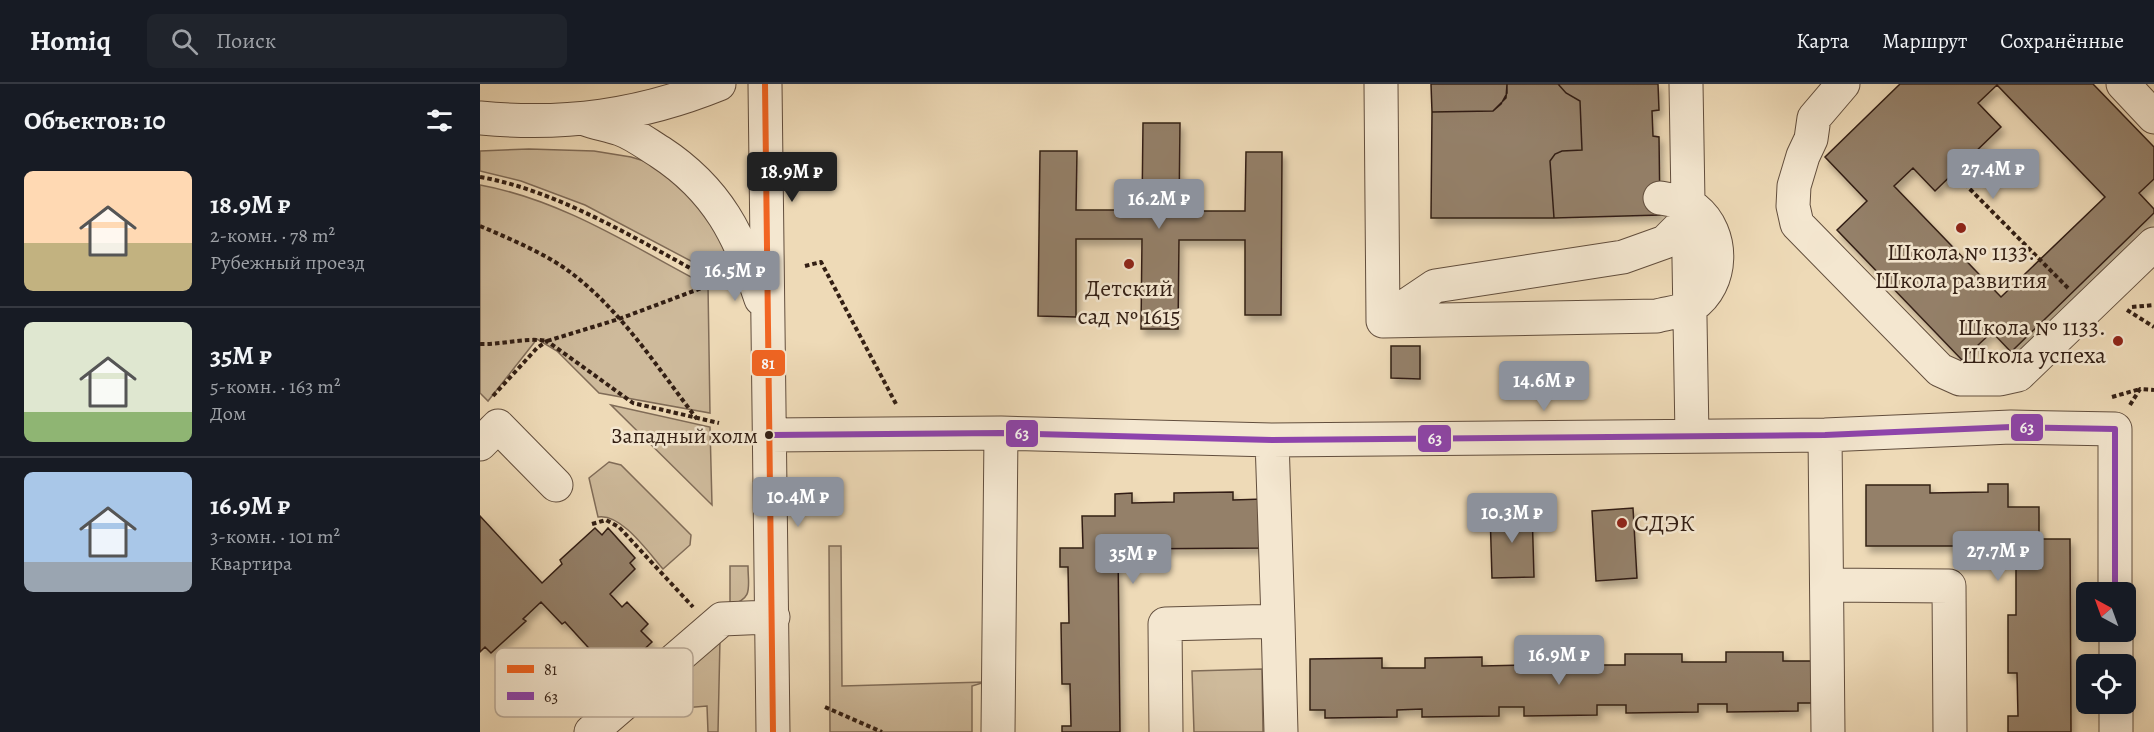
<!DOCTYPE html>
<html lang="ru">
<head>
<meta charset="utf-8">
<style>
	body { margin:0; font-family:Alegreya,serif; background:#20242c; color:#f1f3f6; height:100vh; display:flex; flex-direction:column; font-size:22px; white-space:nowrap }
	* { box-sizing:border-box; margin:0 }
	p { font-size:20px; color:#9ea1a6 }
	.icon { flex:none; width:33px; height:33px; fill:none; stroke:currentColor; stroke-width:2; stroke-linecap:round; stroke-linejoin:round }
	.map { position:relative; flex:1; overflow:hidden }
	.panel { display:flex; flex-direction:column; background:#171b24; width:480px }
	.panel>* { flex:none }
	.needle { width:39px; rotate:319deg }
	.tools { position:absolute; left:1596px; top:498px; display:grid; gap:12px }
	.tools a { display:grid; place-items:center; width:60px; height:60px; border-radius:9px; background:#171b24; box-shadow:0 3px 15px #0003; font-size:30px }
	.price { position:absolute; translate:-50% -51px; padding:0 14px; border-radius:6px; background:#8c9099; color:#fff; font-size:20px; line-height:39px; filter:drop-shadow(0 2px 3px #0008) }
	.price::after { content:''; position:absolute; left:50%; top:36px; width:18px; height:14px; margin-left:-9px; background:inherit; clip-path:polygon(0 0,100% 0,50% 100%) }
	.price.on { background:#222; color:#fff }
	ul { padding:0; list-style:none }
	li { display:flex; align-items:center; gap:18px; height:150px; padding:0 24px }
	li+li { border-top:2px solid #363941 }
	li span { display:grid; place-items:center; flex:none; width:168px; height:120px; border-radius:9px; color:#555 }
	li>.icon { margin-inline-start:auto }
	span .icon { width:72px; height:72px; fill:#fffc; stroke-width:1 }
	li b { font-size:26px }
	h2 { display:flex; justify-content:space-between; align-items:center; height:72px; padding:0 24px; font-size:26px }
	header { display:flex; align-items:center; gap:36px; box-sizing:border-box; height:84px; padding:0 30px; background:#171b24; border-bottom:2px solid #363941 }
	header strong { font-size:28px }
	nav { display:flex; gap:33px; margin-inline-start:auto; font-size:21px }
	.search { width:420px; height:54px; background:#20242c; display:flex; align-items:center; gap:15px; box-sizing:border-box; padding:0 21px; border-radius:9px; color:#9ea1a6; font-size:22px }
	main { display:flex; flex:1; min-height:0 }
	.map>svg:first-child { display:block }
</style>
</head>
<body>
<header>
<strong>Homiq</strong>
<div class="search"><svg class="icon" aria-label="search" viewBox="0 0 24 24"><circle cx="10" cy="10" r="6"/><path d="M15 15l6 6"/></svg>Поиск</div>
<nav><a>Карта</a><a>Маршрут</a><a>Сохранённые</a></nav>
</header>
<main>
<section class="panel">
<h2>Объектов: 10<svg class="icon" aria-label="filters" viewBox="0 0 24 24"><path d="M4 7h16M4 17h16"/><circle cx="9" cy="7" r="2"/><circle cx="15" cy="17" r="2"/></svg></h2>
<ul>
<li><span style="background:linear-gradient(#ffd9b3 60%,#c2b280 0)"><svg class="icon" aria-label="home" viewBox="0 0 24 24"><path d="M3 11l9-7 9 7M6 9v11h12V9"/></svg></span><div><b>18.9M ₽</b><p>2-комн. · 78 m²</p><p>Рубежный проезд</p></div></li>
<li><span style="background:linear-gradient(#dfe7d0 75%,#8fb573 0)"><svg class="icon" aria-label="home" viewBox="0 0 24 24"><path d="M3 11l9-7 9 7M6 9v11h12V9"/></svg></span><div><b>35M ₽</b><p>5-комн. · 163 m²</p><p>Дом</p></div></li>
<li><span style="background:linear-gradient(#a9c7e8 75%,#9aa5b1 0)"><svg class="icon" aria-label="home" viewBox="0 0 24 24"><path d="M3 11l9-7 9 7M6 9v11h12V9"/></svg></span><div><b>16.9M ₽</b><p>3-комн. · 101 m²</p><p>Квартира</p></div></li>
</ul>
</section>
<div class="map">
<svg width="1674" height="648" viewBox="0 0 1674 648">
	<defs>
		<filter id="shadow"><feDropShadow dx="3.5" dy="6" stdDeviation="3" flood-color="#0004"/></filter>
	</defs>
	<rect width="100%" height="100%" fill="#eedab7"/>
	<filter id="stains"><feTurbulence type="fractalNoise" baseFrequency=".00333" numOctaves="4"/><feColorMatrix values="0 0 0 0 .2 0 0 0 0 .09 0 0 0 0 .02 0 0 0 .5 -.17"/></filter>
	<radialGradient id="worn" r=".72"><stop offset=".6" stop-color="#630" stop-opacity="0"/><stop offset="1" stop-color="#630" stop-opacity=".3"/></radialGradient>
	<path fill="#ceba9b" stroke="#806c58" stroke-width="1.5" d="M 49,65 L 114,67 L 151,73 L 174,80 L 211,102 L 254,182 L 226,185 L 105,121 L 41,97 L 0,87 L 0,67 Z
		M 0,101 C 83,116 155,164 228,202 L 230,329 L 119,309 L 77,267 L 57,255 L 8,317 L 0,309 Z
		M 131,321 L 230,343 L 232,421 Z
		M 129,378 L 141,381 L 211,451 L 210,461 L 183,485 C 168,468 141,429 118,433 L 109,394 Z
		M 349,462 L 361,462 L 362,602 L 505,598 L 492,602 L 492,648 L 350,648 Z
		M 250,482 L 268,482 C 268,503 274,515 250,521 Z
		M 240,555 L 238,648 L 228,648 L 227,622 L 153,628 Z
		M 782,585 L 783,648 L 714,648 L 712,587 Z"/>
	<path fill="#948069" stroke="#331f14" stroke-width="1.5" fill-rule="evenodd" filter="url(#shadow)" d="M 951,0 L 1027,0 L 1027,9 L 1021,20 L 1013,27 L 952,28 Z
		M 1027,0 L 1078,0 L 1086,9 L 1100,17 L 1102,66 L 1082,67 L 1075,70 L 1070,77 L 1074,134 L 951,134 L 952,28 L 1013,27 L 1026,14 Z
		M 1078,0 L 1178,0 L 1179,26 L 1172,27 L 1173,52 L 1179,53 L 1180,131 L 1074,134 L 1070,77 L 1075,70 L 1082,67 L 1102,66 L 1100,17 L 1086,9 Z
		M 1420,0 L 1613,0 L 1674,63 L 1674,95 L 1659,109 L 1674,125 L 1674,129 L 1531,268 L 1512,248 L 1482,276 L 1357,146 L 1387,117 L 1345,73 ZM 1517,1 L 1625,113 L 1521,213 L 1414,102 L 1433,84 L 1455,107 L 1521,43 L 1498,19 Z
		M 663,39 L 700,39 L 699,127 L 765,127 L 766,68 L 802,68 L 801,231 L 765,231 L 765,156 L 699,156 L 698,245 L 661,245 L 662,155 L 596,155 L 596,233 L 558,232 L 560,67 L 597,67 L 596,126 L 662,126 Z
		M 911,262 L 940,262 L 940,295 L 911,294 Z
		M 1508,400 L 1528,400 L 1528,423 L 1559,423 L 1559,455 L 1590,455 L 1591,648 L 1528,648 L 1528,632 L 1538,632 L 1537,589 L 1528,589 L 1528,531 L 1536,531 L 1536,473 L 1528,473 L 1528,462 L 1386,462 L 1386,401 L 1450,401 L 1450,409 L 1508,408 Z
		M 753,408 L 753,416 L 783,415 L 784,464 L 638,465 L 640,648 L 582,648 L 582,642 L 591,642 L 590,600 L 582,600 L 581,539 L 589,539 L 588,483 L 580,483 L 580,464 L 603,464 L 602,432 L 635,432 L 635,410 L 652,409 L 652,419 L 694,418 L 694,409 Z
		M 1153,424 L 1157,494 L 1116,497 L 1112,427 Z
		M 1052,425 L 1054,493 L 1012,494 L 1010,427 Z
		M 0,432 L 62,499 L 82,480 L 80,476 L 115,444 L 122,451 L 128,444 L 155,474 L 150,479 L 155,485 L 130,510 L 142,523 L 147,518 L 168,540 L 161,547 L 172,558 L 142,586 L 134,577 L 127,584 L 85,538 L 82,540 L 61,518 L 43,535 L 46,537 L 11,569 L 5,563 L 0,568 Z
		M 1246,568 L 1303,568 L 1303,577 L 1332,577 L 1332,619 L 1318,619 L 1318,627 L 1247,628 L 1247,620 L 1218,620 L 1218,628 L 1146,629 L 1146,621 L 1117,621 L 1117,631 L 1044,632 L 1044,623 L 1019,623 L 1019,632 L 942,633 L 942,625 L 917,626 L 917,633 L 845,634 L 845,626 L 830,626 L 830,575 L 902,574 L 902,584 L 945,584 L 945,574 L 1002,573 L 1002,582 L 1045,581 L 1045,572 L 1103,571 L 1103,581 L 1145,581 L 1145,570 L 1202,570 L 1202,578 L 1246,578 Z"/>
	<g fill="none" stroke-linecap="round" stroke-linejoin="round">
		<g stroke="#624e3d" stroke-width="35">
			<path id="minor" d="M 285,0 L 293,648
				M 901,0 L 903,237
				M 1206,0 L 1212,352
				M 1363,0 L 1334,34 L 1331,55 L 1323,72 L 1314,102 L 1313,122 L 1317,140 L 1460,286 L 1480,295 L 1520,295 L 1538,291 L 1674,160
				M 1643,0 L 1674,33
				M 0,34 C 85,42 160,32 239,0
				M 105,35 C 116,39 128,41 140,45 C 154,50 167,60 180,68 C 238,106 260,152 281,215
				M 903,237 L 1177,232 C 1187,229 1203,228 1212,222 C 1244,200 1245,149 1215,125 C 1205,117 1192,116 1180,114
				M 903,237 L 955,202 L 1143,173 L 1185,158 L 1208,135
				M 291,351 L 521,349 L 792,356 L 1345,351 L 1531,343 L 1635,345 L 1635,508
				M 1345,351 L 1348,648
				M 0,360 L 18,342 L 76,401
				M 1347,501 L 1469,502 L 1470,648
				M 798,537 L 801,648
				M 1636,548 L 1636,580
				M 1636,620 L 1636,648
				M 111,648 L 242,535 L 293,533
				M 518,648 L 521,349
				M 686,648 L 685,540 L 798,537 L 792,356"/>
		</g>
		<path stroke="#331f14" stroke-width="4" stroke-dasharray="4.5 3" stroke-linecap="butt" d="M 1474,89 L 1588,204
			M 0,93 C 81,107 164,160 236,198
			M 0,142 C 28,154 57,166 83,183 C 138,221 176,282 217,335
			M 325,182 L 341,178 L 416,320
			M 1652,223 L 1674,221
			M 1647,226 L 1674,243
			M 0,260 C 22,261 45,253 67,257 L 139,235 L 243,196
			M 13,312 L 57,264 L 67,257 L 153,319 L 239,339
			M 1632,313 L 1660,305
			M 1650,321 L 1660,305 L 1674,306
			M 112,440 L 126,436 L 139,443 L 213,523
			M 345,623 L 402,648"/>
		<use href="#minor" stroke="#f4e7d0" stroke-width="33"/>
		<g stroke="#f4e7d0" stroke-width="10">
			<path id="bus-1" d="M 285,0 L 293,648"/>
		</g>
		<g stroke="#f4e7d0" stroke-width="10">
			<path id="bus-2" d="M 291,351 L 521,349 L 792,356 L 1345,351 L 1531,343 L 1635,345 L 1635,508"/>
		</g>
		<use href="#bus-1" stroke="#f26522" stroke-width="6"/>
		<use href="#bus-2" stroke="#8e44ad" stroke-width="6"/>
	</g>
	<g fill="#8f2418" stroke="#f4e7d0" stroke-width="2">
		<circle cx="1481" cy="144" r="6"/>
		<circle cx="649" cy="180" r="6"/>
		<circle cx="1638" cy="257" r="6"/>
		<circle cx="1142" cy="439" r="6"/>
	</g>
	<circle fill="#331f14" stroke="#f4e7d0" stroke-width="2" cx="289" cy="351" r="5"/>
	<g text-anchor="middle" stroke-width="5" stroke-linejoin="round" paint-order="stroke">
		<g font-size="22" fill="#331f14" stroke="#f4e7d0" text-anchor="end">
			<text x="278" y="359">Западный холм</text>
		</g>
		<g font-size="24" fill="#331f14" stroke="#f4e7d0">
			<text x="1481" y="176">Школа № 1133.<tspan x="1481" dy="28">Школа развития</tspan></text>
			<text x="649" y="212">Детский<tspan x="649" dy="28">сад № 1615</tspan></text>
			<text x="1626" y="251" text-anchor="end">Школа № 1133.<tspan x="1626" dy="28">Школа успеха</tspan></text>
			<text x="1154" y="447" text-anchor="start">СДЭК</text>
		</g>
	</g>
	<rect x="15" y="564" width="198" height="69" rx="9" fill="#f4e7d0" stroke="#baab98" stroke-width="1.5"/>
	<rect x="27" y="581" width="27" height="8" fill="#f26522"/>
	<rect x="27" y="608" width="27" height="8" fill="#8e44ad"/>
	<g font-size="16" fill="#331f14">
		<text x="64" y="591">81</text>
		<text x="64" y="618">63</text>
	</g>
	<g stroke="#f4e7d0" stroke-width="2">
		<rect x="271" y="265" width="35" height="28" rx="6" fill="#f26522"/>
		<rect x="1530" y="329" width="34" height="29" rx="6" fill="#8e44ad"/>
		<rect x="525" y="335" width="34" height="29" rx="6" fill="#8e44ad"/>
		<rect x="937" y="340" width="35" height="29" rx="6" fill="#8e44ad"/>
	</g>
	<g font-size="16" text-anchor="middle" font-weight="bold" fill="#fff">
		<text x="288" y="285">81</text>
		<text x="1547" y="349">63</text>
		<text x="542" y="355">63</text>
		<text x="955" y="360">63</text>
	</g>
	<rect width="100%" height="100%" filter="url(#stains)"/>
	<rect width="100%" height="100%" fill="url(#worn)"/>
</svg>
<div class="tools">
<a><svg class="needle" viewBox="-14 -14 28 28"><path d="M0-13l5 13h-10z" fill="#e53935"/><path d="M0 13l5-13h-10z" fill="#9ea1a6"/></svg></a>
<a><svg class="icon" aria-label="locate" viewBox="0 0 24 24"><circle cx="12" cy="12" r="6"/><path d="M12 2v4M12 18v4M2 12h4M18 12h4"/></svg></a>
</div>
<b class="price" style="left:1513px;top:116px">27.4M ₽</b>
<b class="price on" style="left:312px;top:119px">18.9M ₽</b>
<b class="price" style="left:679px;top:146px">16.2M ₽</b>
<b class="price" style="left:255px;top:218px">16.5M ₽</b>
<b class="price" style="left:1064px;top:328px">14.6M ₽</b>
<b class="price" style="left:318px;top:444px">10.4M ₽</b>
<b class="price" style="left:1032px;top:460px">10.3M ₽</b>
<b class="price" style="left:1518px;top:498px">27.7M ₽</b>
<b class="price" style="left:653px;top:501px">35M ₽</b>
<b class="price" style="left:1079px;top:602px">16.9M ₽</b>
</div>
</main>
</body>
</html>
